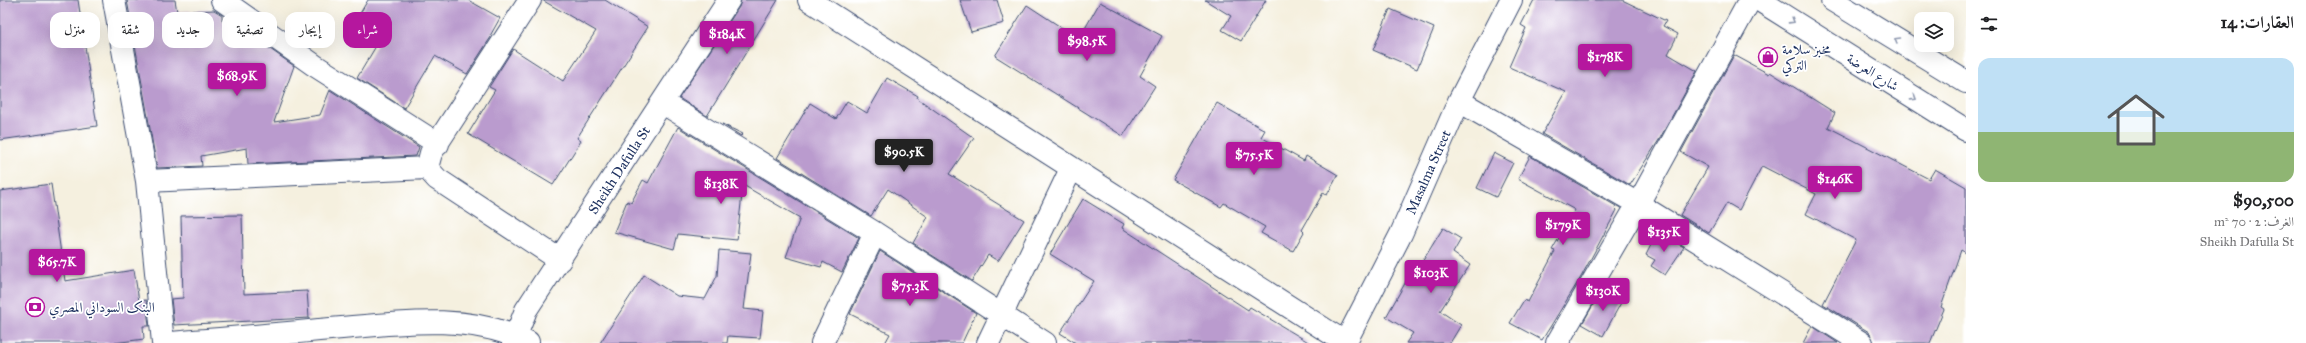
<!DOCTYPE html>
<html lang="ar">
<head>
<meta charset="utf-8">
<style>
	body { margin:0; font-family:"IM FELL Great Primer",Amiri,serif; background:#f6f6f6; color:#202124; direction:rtl; height:100vh; display:flex; flex-direction:column; font-size:15px; white-space:nowrap }
	* { box-sizing:border-box; margin:0 }
	p { font-size:13px; color:#757577 }
	.icon { flex:none; width:22px; height:22px; fill:none; stroke:currentColor; stroke-width:2; stroke-linecap:round; stroke-linejoin:round }
	.map { position:relative; flex:1; overflow:hidden; direction:ltr }
	.panel { display:flex; flex-direction:column; background:#fff; width:340px }
	.panel>* { flex:none }
	.banner { position:absolute; left:12px; top:12px; width:380px; height:36px; direction:rtl; display:flex; gap:8px }
	.tools { position:absolute; left:1914px; top:12px; display:grid; gap:8px }
	.tools a { display:grid; place-items:center; width:40px; height:40px; border-radius:8px; background:#fff; box-shadow:0 4px 16px #0002; font-size:20px }
	.price { position:absolute; translate:-50% -34px; padding:0 9px; border-radius:4px; background:#b5179e; color:#fff; font-size:13px; line-height:26px; filter:drop-shadow(0 1px 2px #0008) }
	.price::after { content:''; position:absolute; left:50%; top:24px; width:12px; height:9px; margin-left:-6px; background:inherit; clip-path:polygon(0 0,100% 0,50% 100%) }
	.price.current { background:#222; color:#fff }
	ul { padding:0; list-style:none }
	li { display:grid; align-content:center; gap:8px; height:212px; padding:0 12px }
	li span { display:grid; place-items:center; height:124px; border-radius:12px; color:#555 }
	li>.icon { margin-inline-start:auto }
	span .icon { width:72px; height:72px; fill:#fffc; stroke-width:1 }
	li b { font-size:17px }
	h2 { display:flex; justify-content:space-between; align-items:center; height:48px; padding:0 12px; font-size:17px }
	.chip { padding:0 14px; border-radius:12px; background:#fff; box-shadow:0 4px 16px #0002; font-size:14px; line-height:36px }
	.chip.current { background:#b5179e; color:#fff }
	main { display:flex; flex:1; min-height:0 }
	.map>svg:first-child { display:block }
</style>
</head>
<body>
<main>
<section class="panel">
<h2>العقارات: 14<svg class="icon" aria-label="filters" viewBox="0 0 24 24"><path d="M4 7h16M4 17h16"/><circle cx="9" cy="7" r="2"/><circle cx="15" cy="17" r="2"/></svg></h2>
<ul>
<li><span style="background:linear-gradient(#bfe0f5 60%,#8fb573 0)"><svg class="icon" aria-label="home" viewBox="0 0 24 24"><path d="M3 11l9-7 9 7M6 9v11h12V9"/></svg></span><div><b>$90,500</b><p>الغرف: 2 · 70 m²</p><p>Sheikh Dafulla St</p></div></li>
</ul>
</section>
<div class="map">
<svg width="1966" height="343" viewBox="0 0 1966 343">
	<rect width="100%" height="100%" fill="#fff"/>
	<filter id="ink" filterUnits="userSpaceOnUse"><feTurbulence type="fractalNoise" baseFrequency=".025" numOctaves="2"/><feDisplacementMap in="SourceGraphic" scale="8" xChannelSelector="R" yChannelSelector="G"/><feConvolveMatrix kernelMatrix="1 2 1 2 8 2 1 2 1" color-interpolation-filters="sRGB"/></filter>
	<filter id="wash" filterUnits="userSpaceOnUse"><feTurbulence type="fractalNoise" baseFrequency=".012" numOctaves="4" result="noise"/><feDisplacementMap in="SourceGraphic" scale="16" xChannelSelector="R" yChannelSelector="G"/><feGaussianBlur stdDeviation="0.9" result="paint"/><feColorMatrix in="noise" values="0 0 0 0 0 0 0 0 0 0 0 0 0 0 0 0 0 1.4 0 .05"/><feComposite in="paint" operator="in"/></filter>
	<g filter="url(#wash)">
		<rect width="100%" height="100%" fill="#f5f0df"/>
		<g id="blocks">
			<path fill="#ba9bce" d="M 0,0 L 78,0 L 97,126 L 0,140 Z
				M 127,0 L 175,0 L 177,12 L 214,10 L 222,15 L 222,21 L 256,39 L 294,66 L 274,122 L 320,115 L 330,90 L 419,147 L 416,156 L 248,164 L 247,148 L 201,156 L 202,166 L 157,168 Z
				M 368,0 L 468,0 L 500,18 L 490,36 L 491,37 L 467,74 L 435,56 L 404,108 L 357,78 L 382,36 L 356,20 Z
				M 542,0 L 605,0 L 648,27 L 577,138 L 581,141 L 553,185 L 468,134 L 495,90 L 489,87 L 513,49 L 563,81 L 596,31 Z
				M 741,0 L 778,0 L 707,116 L 679,98 L 739,7 Z
				M 960,0 L 997,0 L 1004,23 L 971,32 Z
				M 1205,0 L 1266,0 L 1241,41 L 1222,30 L 1231,16 Z
				M 1534,0 L 1622,0 L 1666,21 L 1663,26 L 1678,34 L 1668,54 L 1697,71 L 1659,140 L 1630,185 L 1542,134 L 1566,92 L 1509,67 L 1526,28 L 1521,25 Z
				M 1100,2 L 1162,36 L 1140,76 L 1155,86 L 1123,136 L 995,56 L 1027,5 L 1079,39 Z
				M 1390,9 L 1434,28 L 1417,69 L 1373,50 Z
				M 1734,55 L 1769,74 L 1770,72 L 1835,113 L 1828,127 L 1929,179 L 1935,169 L 1966,187 L 1966,253 L 1961,250 L 1941,307 L 1944,309 L 1930,343 L 1874,343 L 1869,332 L 1823,304 L 1856,240 L 1806,214 L 1816,194 L 1762,166 L 1739,210 L 1727,203 L 1709,233 L 1680,215 L 1708,167 L 1681,152 Z
				M 887,78 L 918,96 L 917,98 L 974,138 L 949,174 L 1024,220 L 998,261 L 988,255 L 972,281 L 913,243 L 928,217 L 888,189 L 871,216 L 777,158 L 810,103 L 836,119 L 847,101 L 867,113 Z
				M 1217,103 L 1265,130 L 1261,137 L 1304,161 L 1306,156 L 1338,175 L 1327,195 L 1323,193 L 1302,230 L 1304,232 L 1293,251 L 1261,233 L 1265,227 L 1224,203 L 1221,207 L 1173,180 Z
				M 722,124 L 743,134 L 741,136 Z
				M 678,127 L 859,238 L 842,272 L 823,262 L 821,267 L 786,257 L 800,218 L 743,185 L 737,240 L 678,234 L 674,249 L 614,232 L 627,201 L 631,203 L 643,180 L 648,183 Z
				M 1494,153 L 1513,163 L 1496,197 L 1477,188 Z
				M 1530,156 L 1616,206 L 1615,208 L 1617,210 L 1581,277 L 1542,340 L 1510,323 L 1524,300 L 1528,302 L 1555,251 L 1552,250 L 1575,210 L 1518,179 Z
				M 51,184 L 65,281 L 134,270 L 139,301 L 146,300 L 149,326 L 143,326 L 144,339 L 114,343 L 0,343 L 0,191 Z
				M 1083,199 L 1124,224 L 1122,228 L 1248,310 L 1250,307 L 1310,343 L 1076,343 L 1060,333 L 1094,281 L 1050,254 Z
				M 242,215 L 244,294 L 307,291 L 309,318 L 174,325 L 171,299 L 183,298 L 181,216 Z
				M 1443,228 L 1461,239 L 1453,253 L 1470,265 L 1440,311 L 1461,325 L 1450,343 L 1406,343 L 1413,333 L 1386,317 L 1408,278 L 1411,280 Z
				M 1657,233 L 1684,247 L 1665,275 L 1651,266 L 1655,260 L 1646,255 Z
				M 719,250 L 751,253 L 744,309 L 763,311 L 760,338 L 728,336 L 727,343 L 600,343 L 644,275 L 677,296 L 705,299 L 717,276 Z
				M 880,251 L 976,313 L 962,343 L 885,343 L 890,334 L 850,314 Z
				M 1603,288 L 1623,299 L 1603,336 L 1582,324 Z
				M 1812,326 L 1838,343 L 1803,343 Z"/>
		</g>
	</g>
	<g filter="url(#ink)">
		<use href="#blocks" fill-opacity="0" stroke="#3c4c71" stroke-width="1"/>
		<g fill="none" stroke-linecap="round" stroke-linejoin="round">
			<g stroke="#3c4c71" stroke-width="24">
				<path id="minor" d="M 114,0 L 147,181 L 163,343
					M 222,0 L 314,65 L 438,144
					M 809,0 L 1346,343
					M 1459,101 L 1638,204 L 1862,343
					M 663,103 L 875,233 L 1045,343
					M 427,168 L 437,179 L 560,260
					M 147,181 L 427,168 L 431,153 L 530,0
					M 171,343 C 220,339 269,335 319,330 C 386,325 465,310 528,342
					M 513,343 L 526,310 L 729,0
					M 822,343 L 875,233
					M 988,343 L 1071,169
					M 1345,343 L 1401,234 L 1459,101 L 1511,0
					M 1557,343 L 1638,204 L 1750,0"/>
			</g>
			<g stroke="#3c4c71" stroke-width="24">
				<path id="major" d="M 1759,0 L 1966,130
					M 1832,0 L 1966,82"/>
			</g>
			<use href="#minor" stroke="#fff" stroke-width="22"/>
			<use href="#major" stroke="#fff" stroke-width="22"/>
		</g>
		<defs><path id="oneway-chevron" d="M-2-3.5L2.5 0L-2 3.5" fill="none" stroke-width="1.6" stroke-linecap="round" stroke-linejoin="round"/></defs>
		<g stroke="#8d97ae">
			<use href="#oneway-chevron" transform="translate(1792 21) rotate(32)"/>
			<use href="#oneway-chevron" transform="translate(1897 40) rotate(-149)"/>
			<use href="#oneway-chevron" transform="translate(1914 98) rotate(32)"/>
		</g>
	</g>
	<defs>
		<g id="shop-ring" transform="scale(1)"><circle r="9.5" fill="#fff" stroke="#b5179e" stroke-width="1.5"/><path d="M-5-2.5h2.3a2.7 3.5 0 0 1 5.4 0H5L5.5 6h-11ZM-1.5-2.5h3a1.5 2.3 0 0 0-3 0Z" fill="#b5179e"/></g>
		<g id="bank-ring" transform="scale(1)"><circle r="9.5" fill="#fff" stroke="#b5179e" stroke-width="1.5"/><path d="M-6-4H6V4H-6ZM0-2.3a2.3 2.3 0 1 0 0 4.6a2.3 2.3 0 1 0 0-4.6Z" fill="#b5179e"/></g>
	</defs>
	<g fill-rule="evenodd">
		<use href="#shop-ring" x="1768" y="57"/>
		<use href="#bank-ring" x="35" y="307"/>
	</g>
	<g text-anchor="middle" stroke-width="3.5" stroke-linejoin="round" paint-order="stroke">
		<g font-size="14" fill="#1b2f5e" stroke="#fff" text-anchor="start">
			<text x="1782" y="54">مخبز سلامة<tspan x="1782" dy="16">التركي</tspan></text>
			<text x="49" y="312">البنک السوداني المصري</text>
		</g>
		<g font-size="14" fill="#1b2f5e" stroke="#fff">
			<text transform="translate(1873 72) rotate(32)" y="5">شارع العرضة</text>
			<text transform="translate(619 170) rotate(-57)" y="5">Sheikh Dafulla St</text>
			<text transform="translate(1428 172) rotate(-66)" y="5">Masalma Street</text>
		</g>
	</g>
</svg>
<div class="tools">
<a><svg class="icon" aria-label="layers" viewBox="0 0 24 24"><path d="M12 4l9 5-9 5-9-5zM3 14l9 5 9-5"/></svg></a>
</div>
<b class="price" style="left:727px;top:55px">$184K</b>
<b class="price" style="left:1087px;top:62px">$98.5K</b>
<b class="price" style="left:1605px;top:78px">$178K</b>
<b class="price" style="left:237px;top:97px">$68.9K</b>
<b class="price current" style="left:904px;top:173px">$90.5K</b>
<b class="price" style="left:1254px;top:176px">$75.5K</b>
<b class="price" style="left:1835px;top:200px">$146K</b>
<b class="price" style="left:721px;top:205px">$138K</b>
<b class="price" style="left:1563px;top:246px">$179K</b>
<b class="price" style="left:1664px;top:253px">$135K</b>
<b class="price" style="left:57px;top:283px">$65.7K</b>
<b class="price" style="left:1431px;top:294px">$103K</b>
<b class="price" style="left:910px;top:307px">$75.3K</b>
<b class="price" style="left:1603px;top:312px">$130K</b>
<div class="banner">
<a class="chip current">شراء</a>
<a class="chip">إيجار</a>
<a class="chip">تصفية</a>
<a class="chip">جديد</a>
<a class="chip">شقة</a>
<a class="chip">منزل</a>
</div>
</div>
</main>
</body>
</html>
